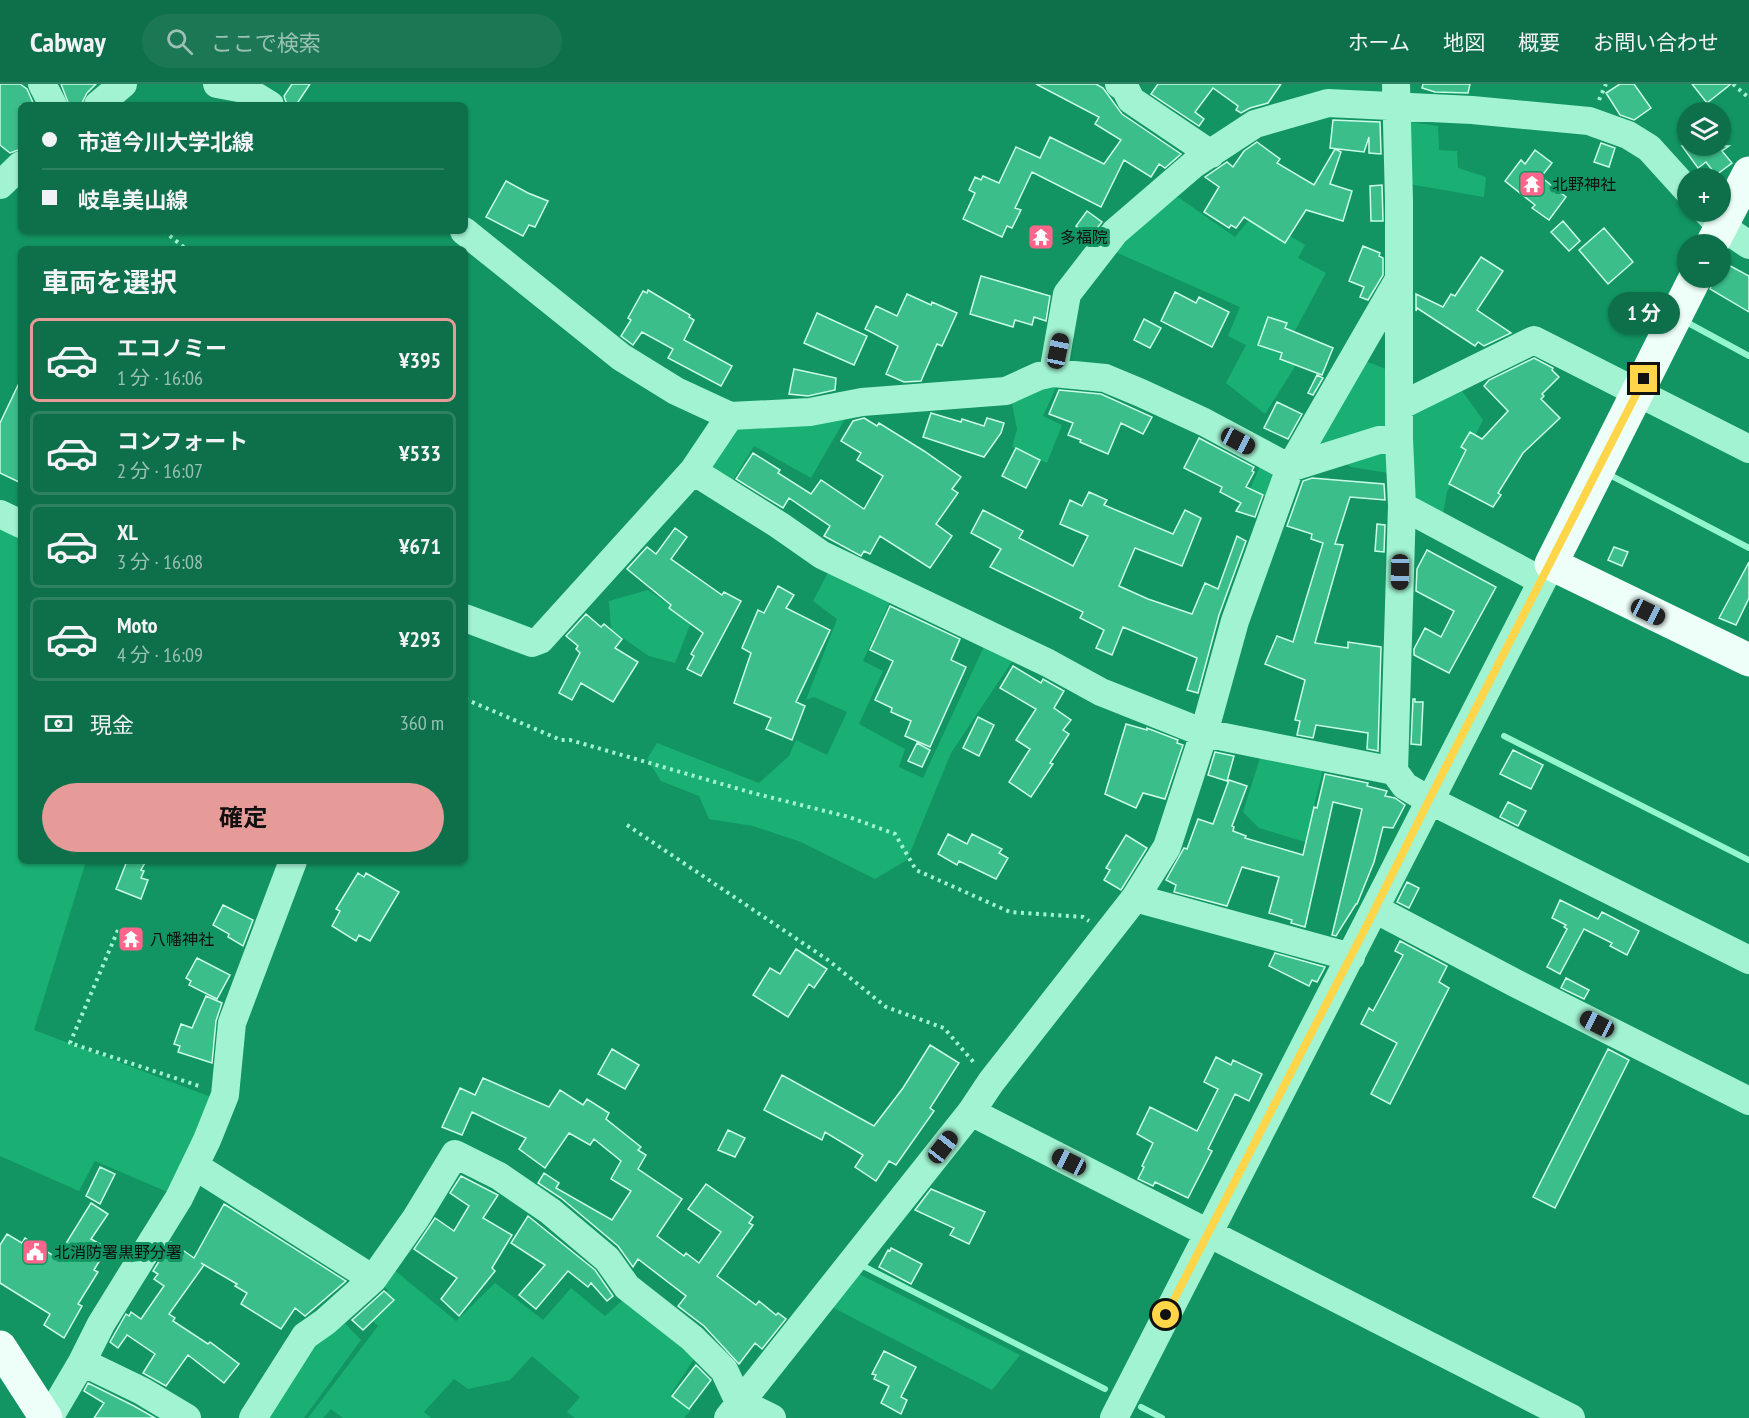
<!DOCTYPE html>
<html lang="ja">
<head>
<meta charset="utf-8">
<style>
  body { margin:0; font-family:"PT Sans Narrow","Noto Sans JP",sans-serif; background:#1c7854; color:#f1f3f6; height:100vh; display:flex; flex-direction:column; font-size:22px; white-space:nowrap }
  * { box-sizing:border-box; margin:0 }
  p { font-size:20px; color:#9bc1b5 }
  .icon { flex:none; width:33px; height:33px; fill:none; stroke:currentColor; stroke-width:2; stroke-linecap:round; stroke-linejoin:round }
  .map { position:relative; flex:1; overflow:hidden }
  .panel { position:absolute; left:18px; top:162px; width:450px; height:618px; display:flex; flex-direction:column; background:#0e704a; border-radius:9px; box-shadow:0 2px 4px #0004 }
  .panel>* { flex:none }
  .banner { position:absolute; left:18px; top:18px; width:450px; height:132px; border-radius:9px; box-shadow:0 2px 4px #0004; display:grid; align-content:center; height:132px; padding:0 24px; background:#0e704a }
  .controls { position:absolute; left:1677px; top:18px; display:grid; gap:12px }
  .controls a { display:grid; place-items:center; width:54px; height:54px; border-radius:50%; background:#0e704a; box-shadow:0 2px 4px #0004; font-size:30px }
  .end { position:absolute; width:27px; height:27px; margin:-14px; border:8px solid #ffd54a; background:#111; box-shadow:0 0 0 3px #111 }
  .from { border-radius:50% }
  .bubble { position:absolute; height:42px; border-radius:21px; background:#0e704a; box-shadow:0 2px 4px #0004; font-size:20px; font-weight:700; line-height:42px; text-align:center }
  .car { position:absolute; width:18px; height:36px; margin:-18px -9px; border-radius:8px; box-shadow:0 0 4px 2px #0007; background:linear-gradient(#222 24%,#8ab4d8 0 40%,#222 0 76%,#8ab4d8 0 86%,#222 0) }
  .banner b { display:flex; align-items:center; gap:21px; height:57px; font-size:22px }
  .banner b+b { border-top:2px solid #2e8262 }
  .banner i { width:15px; height:15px; background:#f1f3f6 }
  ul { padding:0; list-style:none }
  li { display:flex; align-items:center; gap:18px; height:84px; margin:0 12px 9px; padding:0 12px; border:3px solid #2e8262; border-radius:9px }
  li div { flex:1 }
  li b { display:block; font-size:22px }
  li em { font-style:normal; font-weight:700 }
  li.on { border-color:#e69b98 }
  li>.icon { width:54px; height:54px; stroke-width:1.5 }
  h2 { padding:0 24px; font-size:27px; line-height:72px }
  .pay { display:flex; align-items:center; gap:15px; height:66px; padding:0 24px; font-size:22px }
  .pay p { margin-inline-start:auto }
  .primary-button { display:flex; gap:12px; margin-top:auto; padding:12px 24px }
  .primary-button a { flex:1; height:69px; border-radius:36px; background:#e69b98; color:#111; font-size:24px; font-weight:700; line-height:69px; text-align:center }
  header { display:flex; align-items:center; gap:36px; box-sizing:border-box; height:84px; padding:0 30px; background:#0e704a; border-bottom:2px solid #2e8262 }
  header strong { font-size:28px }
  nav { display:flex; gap:33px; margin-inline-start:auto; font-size:21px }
  .search { width:420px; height:54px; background:#1c7854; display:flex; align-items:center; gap:15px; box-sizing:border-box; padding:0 21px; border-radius:33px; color:#9bc1b5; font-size:22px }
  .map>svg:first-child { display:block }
</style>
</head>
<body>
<header>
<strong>Cabway</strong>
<div class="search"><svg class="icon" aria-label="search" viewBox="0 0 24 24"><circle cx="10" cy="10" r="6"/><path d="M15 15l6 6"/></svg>ここで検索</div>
<nav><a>ホーム</a><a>地図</a><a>概要</a><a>お問い合わせ</a></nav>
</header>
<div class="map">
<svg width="1749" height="1334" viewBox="0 0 1749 1334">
  <rect width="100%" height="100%" fill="#129562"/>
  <path fill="#1ab073" d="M1410,38L1438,42L1439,66L1457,67L1458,84L1486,93L1484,113L1409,100Z
    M1178,113L1235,153L1254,130L1305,161L1298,174L1326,189L1284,267L1296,281L1265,330L1226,299L1246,261L1228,252L1240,223L1111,166Z
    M1360,275L1391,287L1387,349L1304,375Z
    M1058,299L1043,332L1062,341L1047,379L1012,363L1017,345L1012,320L1046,301Z
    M1457,300L1483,336L1447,408L1442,435L1406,410L1409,323Z
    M849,328L811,394L754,362L732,398L707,383L739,336Z
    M1384,361L1395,390L1351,383L1339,376Z
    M1261,380L1278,393L1270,415L1250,405Z
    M0,441L21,451V777H86L34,946L211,1013L170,1109L95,1077L79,1107L0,1072Z
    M831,483L893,511L863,577L883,587L859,640L905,665L899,683L923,694L987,556L1017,570L951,669L907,776L875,795L801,758L753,742L709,735L699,712L661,697L647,675L657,659L759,699L789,672L796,656L827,671L847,628L814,613L806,616L837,535L813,517Z
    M648,506L692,536L675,579L649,572L611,546L609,517Z
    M1260,674L1323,686L1305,758L1259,744L1243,728Z
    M392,1184L456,1237L495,1199L543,1236L571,1204L605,1232L625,1214L694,1275L671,1310L691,1326L684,1334H575L567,1328L580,1313L532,1272L510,1296L468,1305L454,1295L424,1328L431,1334H343L331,1325L323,1334H308L378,1242L369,1233L388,1206L377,1196Z
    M855,1188L1020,1271L992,1306L828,1221Z
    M337,1231L361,1256L304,1334H260Z"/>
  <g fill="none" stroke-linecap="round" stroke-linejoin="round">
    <path stroke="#94f6cd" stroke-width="6" d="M1690,240L1749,272
      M1608,390L1749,464
      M1504,652L1749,776
      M861,1181L1105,1305
      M1141,1323L1162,1334"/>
  </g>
  <path fill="#3bbe89" stroke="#cafde8" stroke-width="1.5" d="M0,0H20L27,5L34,21H21V65L10,69L0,61Z
    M61,0H96L87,9L81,21H69Z
    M292,0H310L296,21H290L286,18L284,12Z
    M1036,0H1096L1103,4L1122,30L1181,70L1165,84L1159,80L1151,93L1124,76L1101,123L1032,88L1015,124L1021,126L1012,144L1007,142L1002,153L963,135L975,109L969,106L975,93L981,96L983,92L999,99L1016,63L1040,74L1050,53L1104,80L1121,56L1095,40L1099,33Z
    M1158,0H1281L1268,19L1250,24L1241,29L1236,26L1238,22L1213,4L1195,28L1204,35L1199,42L1151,10Z
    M1423,0H1470L1468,9L1435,8L1422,4Z
    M1620,0H1634L1651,24L1634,36L1620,31L1606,9Z
    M1692,0H1731L1707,19Z
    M1333,36L1380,38L1381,70L1369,69V53L1364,68L1330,64Z
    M1257,58L1280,75L1277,79L1314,101L1335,65L1341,68L1330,100L1352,107L1343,137L1306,126L1285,159L1244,133L1236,144L1231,141L1229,144L1204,128L1219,103L1205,93L1227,78L1233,83L1244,67Z
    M1601,59L1615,64L1609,83L1594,78Z
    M1682,62H1729L1722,67L1732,79L1716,91L1706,78L1698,84Z
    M1535,66L1552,79L1541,93L1566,113L1549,136L1532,124L1535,121L1505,97L1521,76L1525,80Z
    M506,97L528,109L548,117L535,143L529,141L523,152L486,133Z
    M1382,101L1383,137H1371L1370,102Z
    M1087,127L1102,138L1090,153L1076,142Z
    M1563,137L1580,157L1569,167L1551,148Z
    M1604,144L1633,178L1608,200L1579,166Z
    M1363,162L1380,169L1379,172L1383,174V191L1368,216L1360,213L1364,203L1349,197Z
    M1481,173L1503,187L1477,226L1511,249L1484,262L1478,258L1475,262L1417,224L1416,227V210L1443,223L1451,210L1455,212Z
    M1723,178L1749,192V228L1710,205L1715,194H1720V183Z
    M981,192L1050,212L1046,237L1034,233L1032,241L1015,236L1013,243L970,230Z
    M648,206L690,231L689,233L694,236L684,256L732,282L721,302L668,274L673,265L642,248L633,261L621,252L631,236L628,234L643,207L647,209Z
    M1175,208L1196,219L1199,213L1229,228L1212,263L1161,237Z
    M907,210L931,221L932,218L957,229L942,262L937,260L921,297L904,298L886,290L898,262L865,245L876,222L897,232Z
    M817,229L867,252L854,281L804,259Z
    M1268,233L1287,239L1285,244L1333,264L1322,291L1280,275L1282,269L1258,261Z
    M1144,235L1161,244L1150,264L1134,256Z
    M1534,274L1553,284L1552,286L1559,293L1542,310L1544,312L1541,315L1560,334L1523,369L1498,409L1501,411L1493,423L1449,400L1466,366L1461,363L1470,348L1482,355L1508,327L1484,302L1489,296Z
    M794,285L836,294L835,306L808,312L789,310Z
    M1317,291L1323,294L1313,311L1308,309Z
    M21,295V399L0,389V339Z
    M1059,306L1101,310L1152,333L1143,350L1121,339L1108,370L1080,358L1081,356L1068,351L1073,339L1049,330Z
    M1277,318L1302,330L1288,355L1264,344Z
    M931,329L961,338L962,335L984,342L987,334L1004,339L1001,349L984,373L923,353Z
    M864,334L877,342L879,339L924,367L961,393L952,405L958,409L936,440L952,452L930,484L880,452L870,470L864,467L861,472L824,452L830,442L789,414L783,424L736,395L753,369L780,386L778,389L811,410L821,396L864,425L883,392L857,376L861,369L841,357L853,337Z
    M1199,354L1254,383L1252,387L1254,388L1246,403L1263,411L1255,433L1236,427L1241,419L1220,408L1222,403L1184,384Z
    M1016,364L1040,376L1026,404L1002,392Z
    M1312,394L1384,400L1385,416L1350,413L1335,460L1343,461L1315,559L1348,564V558L1381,563L1378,667L1367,665L1368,649L1316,641L1313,654L1297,651L1300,637L1295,636L1305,596L1265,580L1277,552L1293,558L1323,459L1311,455L1312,450L1287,442L1303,397Z
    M1089,408L1107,416L1104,421L1173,450L1185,426L1201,434L1182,482L1135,464L1119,502L1148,515L1192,530L1205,499L1218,505L1237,452L1246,457L1219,531L1198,609L1187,606L1197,574L1123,543L1112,571L1096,564L1104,546L1080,534L1083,528L990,483L1001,465L971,449L983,426L1023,447L1019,454L1073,482L1088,452L1060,440L1070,416L1082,422Z
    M1377,440L1385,441L1384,468L1375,467Z
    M675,444L687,453L671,475L722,511L724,508L741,517L701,592L687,585L694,572L691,570L703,549L669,524L671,521L627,485L647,463L656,470Z
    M1614,463L1628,468L1622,482L1608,476Z
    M1427,466L1496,503L1449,589L1414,571V565L1425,544L1441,553L1454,527L1416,507L1417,485Z
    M1749,478V514L1736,541L1719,534Z
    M778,502L794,511L786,524L830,546L796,618L805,622L792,656L766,645L771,634L734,619L751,569L742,564L758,526L764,529Z
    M890,522L960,555L951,576L966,583L930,663L905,652L911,637L891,628L892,624L875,616L893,577L870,566Z
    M586,530L601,543L604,540L622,555L615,564L638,578L613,618L581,599L572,616L559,609L580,569L576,565L578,562L566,552Z
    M1013,582L1041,599L1043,595L1064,607L1054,624L1071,636L1063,646L1069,650L1050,679L1053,680L1031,713L1009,698L1030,665L1016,656L1036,625L1000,604Z
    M1413,615H1415V618H1423L1421,661L1411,660Z
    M978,633L994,641L979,672L963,664Z
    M1126,640L1147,646V644L1178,656L1177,659L1183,661L1165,715L1143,709L1136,724L1105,710Z
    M917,659L930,666L922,683L908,677Z
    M1513,666L1543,681L1531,705L1500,690Z
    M1215,668L1234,672L1227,697L1208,691Z
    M1325,690L1368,699L1367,702L1387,707L1385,712L1395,714L1405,721L1393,744L1383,743L1374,778L1357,820H1356L1336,852L1332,851L1362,725L1333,718L1305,843L1291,839L1292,836L1269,829L1279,793L1242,783L1227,822L1174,808L1176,801L1166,796L1184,764L1187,765L1198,735L1213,740L1229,696L1247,702L1232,742L1234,743L1233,747L1246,752L1245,754L1303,771L1314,723L1317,724Z
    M1508,718L1526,727L1518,742L1500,733Z
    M948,750L967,760L972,750L1002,765L999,769L1008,774L996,795L959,777L957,781L938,770Z
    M1126,751L1147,764L1121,806L1104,796L1110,786L1106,784Z
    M127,777H146L141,786L144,787L141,794L148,796L141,815L116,805Z
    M358,789L364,793L366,789L399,808L370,857L359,851L356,857L332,842L340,827L336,825Z
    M1407,798L1419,804L1409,824L1397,818Z
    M1560,816L1598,835L1602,828L1639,847L1627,871L1610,862L1612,859L1584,845L1560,890L1547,883L1567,845L1564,843L1566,841L1552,834Z
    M223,821L253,836L243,862L228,853L229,850L213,841Z
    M1400,857L1447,882L1439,898L1449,904L1390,1020L1371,1010L1397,959L1361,940L1369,924L1373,927L1403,871L1395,867Z
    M796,865L827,885L814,904L809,900L788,933L753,911L770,884L780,890Z
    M1275,869L1325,883L1317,898L1312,896L1309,902L1269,882Z
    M197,874L230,891L217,915L189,901L191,897L186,894Z
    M1566,894L1589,906L1584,915L1561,904Z
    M206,912L222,919L216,937L212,979L178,968L180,962L174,960L181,940L192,944Z
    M930,961L959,979L930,1024L934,1027L896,1081L889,1077L876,1097L855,1083L863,1071L825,1048L822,1056L764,1026L782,991L874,1042L903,1004Z
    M612,965L639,981L625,1005L598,990Z
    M1608,965L1629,976L1555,1124L1533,1113Z
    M1216,973L1231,981L1233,976L1262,990L1249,1017L1235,1010L1208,1065L1212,1067L1188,1114L1155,1098L1153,1102L1138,1095L1144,1083L1142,1082L1153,1059L1137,1050L1150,1023L1197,1047L1218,1005L1204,998Z
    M483,994L549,1023L560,1006L583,1021L587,1015L609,1029L606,1035L641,1063L638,1066L646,1071L638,1085L682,1115L657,1152L684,1172L686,1169L699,1179L721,1148L688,1125L706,1100L753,1133L749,1139L753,1141L717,1192L756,1221L759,1217L776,1231L778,1229L786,1235L762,1265L755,1259L739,1280L704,1242L678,1222L686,1212L638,1175L633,1183L618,1162L561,1114L538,1099L544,1089L559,1099L556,1104L612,1136L631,1107L611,1095L621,1077L594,1055L590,1061L569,1049L545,1084L519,1065L526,1054L472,1028L462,1051L442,1043L460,1004L475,1011Z
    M728,1046L745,1054L735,1073L718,1066Z
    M100,1083L115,1090L100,1120L86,1112Z
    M461,1092L498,1111L483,1134L512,1151L492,1184L495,1187L459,1232L441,1215L457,1194L414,1165L435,1134L454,1147L469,1122L450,1109Z
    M931,1105L985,1128L969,1160L950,1151L954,1144L915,1126Z
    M91,1119L108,1130L91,1155L107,1164L94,1186L98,1188L78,1220L82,1222L64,1254L44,1241L50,1230L0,1199V1161L7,1150L22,1159L25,1154L57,1174Z
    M224,1120L346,1197L305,1232L295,1224L281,1245L241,1220L247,1209L235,1202L237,1200L201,1179L204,1181L169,1230L175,1234L173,1237L208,1260L210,1258L239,1280L224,1299L188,1271L166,1302L143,1289L155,1270L127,1251L118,1264L110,1258L126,1230L129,1232L131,1228L141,1235L164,1202L154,1195L158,1190L153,1187L171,1158L194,1174Z
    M528,1132L595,1186L613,1212L607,1217L591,1199L588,1203L568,1187L536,1225L519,1211L545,1181L511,1159Z
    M891,1164L922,1180L911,1200L879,1183L888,1166L890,1167Z
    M384,1207L394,1216L363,1246L352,1236Z
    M884,1267L916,1283L901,1313L907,1316L901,1330L881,1319L889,1302L874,1295L876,1291L872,1290Z
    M696,1281L711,1296L689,1325L672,1312Z
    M88,1299L134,1322L155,1334H94L104,1319L84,1307Z"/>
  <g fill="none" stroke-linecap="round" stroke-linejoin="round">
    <path stroke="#a2f3d2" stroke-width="4" stroke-dasharray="3 4.5" stroke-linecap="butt" d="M1733,0L1749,14
      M1599,16L1606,0
      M164,147L186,165
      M465,615L561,656H570L753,709L849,733L895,750L916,786L1010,828L1083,833L1089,837
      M627,741L828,876L886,923L944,944L976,981
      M118,846L70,959L202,1003"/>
    <path stroke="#a2f3d2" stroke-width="28" d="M42,0L53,21
      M217,0L244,5L270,21
      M1119,0L1125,4L1131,16L1211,70
      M98,21L123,0
      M0,101L21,81
      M1707,128L1721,142L1749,161
      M464,147L621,273L676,307L730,332L810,328L862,318L1006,307L1039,292L1053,289L1105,294L1141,309L1204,338L1290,384L1379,356L1399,355
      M1053,289L1067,210L1115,148L1194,80L1255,40L1328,19L1472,26L1589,37L1628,51L1649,64L1688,107
      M1400,322L1534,256L1749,365
      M693,387L779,441L822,471L1048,579L1101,608L1204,649L1394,687L1405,702L1429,716L1749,876
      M1402,422L1542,497
      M0,430L21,440
      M465,534L532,559L540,556L693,387L730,332
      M1394,687L1402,422L1399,355V117L1396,0
      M1135,814L1351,873
      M1375,825L1517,900L1749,1017
      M971,1028L1571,1334
      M195,1082L373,1195
      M82,1278L142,1307L187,1334
      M49,1334L82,1278L101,1240L179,1114L207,1056L225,1011L232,939L293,777
      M253,1334L305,1252L325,1238L373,1195L416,1134L455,1070L499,1092L550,1127L607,1175L627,1203L692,1254L724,1286L739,1318L772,1334
      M728,1334L971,1028L991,998L1135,814L1167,763L1204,649L1235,537L1290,384L1399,195
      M1114,1334L1551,480"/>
    <path stroke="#eefff9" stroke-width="33" d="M1712,160L1749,89
      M1695,194L1551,480L1749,576
      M0,1263L46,1334"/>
  </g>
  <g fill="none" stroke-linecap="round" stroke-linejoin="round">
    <path stroke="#ffd54a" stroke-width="8" d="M1166,1231L1367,841L1429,716L1644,295"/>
  </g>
  <defs>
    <symbol id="temple-square" viewBox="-11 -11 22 22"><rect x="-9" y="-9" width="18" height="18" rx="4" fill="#ff648a" stroke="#129562"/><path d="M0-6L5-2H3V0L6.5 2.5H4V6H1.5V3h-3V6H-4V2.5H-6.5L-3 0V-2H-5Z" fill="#fff"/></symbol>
    <symbol id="civic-square" viewBox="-11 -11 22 22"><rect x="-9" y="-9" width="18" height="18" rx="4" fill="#ff648a" stroke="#129562"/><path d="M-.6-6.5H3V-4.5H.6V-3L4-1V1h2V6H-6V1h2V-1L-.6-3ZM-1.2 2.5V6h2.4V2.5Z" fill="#fff"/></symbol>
  </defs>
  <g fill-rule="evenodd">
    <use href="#temple-square" x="1517" y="85" width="30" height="30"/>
    <use href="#temple-square" x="1026" y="138" width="30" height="30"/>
    <use href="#temple-square" x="116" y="840" width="30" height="30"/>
    <use href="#civic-square" x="20" y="1153" width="30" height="30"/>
  </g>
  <g text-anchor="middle" stroke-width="6" stroke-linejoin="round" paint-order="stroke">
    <g font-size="16" fill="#111" stroke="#129562" text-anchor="start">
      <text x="1552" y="106">北野神社</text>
      <text x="1060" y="159">多福院</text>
      <text x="150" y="861">八幡神社</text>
      <text x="54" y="1174">北消防署黒野分署</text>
    </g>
  </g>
</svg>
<div class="controls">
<a><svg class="icon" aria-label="layers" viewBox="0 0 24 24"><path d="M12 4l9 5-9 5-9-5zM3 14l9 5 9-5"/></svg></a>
<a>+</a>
<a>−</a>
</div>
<i class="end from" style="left:1166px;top:1231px"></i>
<i class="end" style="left:1644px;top:295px"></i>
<div class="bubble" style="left:1608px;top:208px;width:72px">1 分</div>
<i class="car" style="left:1058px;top:267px;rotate:12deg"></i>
<i class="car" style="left:1238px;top:357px;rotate:118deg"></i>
<i class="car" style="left:1400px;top:488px;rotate:181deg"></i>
<i class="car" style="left:1648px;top:528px;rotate:116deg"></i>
<i class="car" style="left:1597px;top:940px;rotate:297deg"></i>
<i class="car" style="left:943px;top:1063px;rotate:38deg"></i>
<i class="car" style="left:1069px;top:1078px;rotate:297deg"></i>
<div class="banner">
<b><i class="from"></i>市道今川大学北線</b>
<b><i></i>岐阜美山線</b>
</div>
<section class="panel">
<h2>車両を選択</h2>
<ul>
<li class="on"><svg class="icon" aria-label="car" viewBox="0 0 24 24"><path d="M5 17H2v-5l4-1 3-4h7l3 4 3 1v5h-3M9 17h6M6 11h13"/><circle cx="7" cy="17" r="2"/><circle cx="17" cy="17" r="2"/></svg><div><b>エコノミー</b><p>1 分 · 16:06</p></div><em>¥395</em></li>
<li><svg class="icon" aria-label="car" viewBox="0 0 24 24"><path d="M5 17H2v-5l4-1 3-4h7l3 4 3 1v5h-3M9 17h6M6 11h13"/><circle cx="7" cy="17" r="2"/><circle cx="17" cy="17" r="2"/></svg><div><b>コンフォート</b><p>2 分 · 16:07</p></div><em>¥533</em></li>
<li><svg class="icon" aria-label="car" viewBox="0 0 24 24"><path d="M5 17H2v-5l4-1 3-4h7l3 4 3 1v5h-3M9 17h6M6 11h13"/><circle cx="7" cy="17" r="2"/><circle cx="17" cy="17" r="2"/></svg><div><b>XL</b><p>3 分 · 16:08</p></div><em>¥671</em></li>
<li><svg class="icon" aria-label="car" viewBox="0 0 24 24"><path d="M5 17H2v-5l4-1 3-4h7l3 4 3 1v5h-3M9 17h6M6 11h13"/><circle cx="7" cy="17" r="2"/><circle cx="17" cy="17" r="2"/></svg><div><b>Moto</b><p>4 分 · 16:09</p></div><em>¥293</em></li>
</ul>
<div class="pay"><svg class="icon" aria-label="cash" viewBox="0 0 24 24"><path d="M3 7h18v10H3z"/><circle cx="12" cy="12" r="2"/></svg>現金<p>360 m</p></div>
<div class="primary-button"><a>確定</a></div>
</section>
</div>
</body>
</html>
